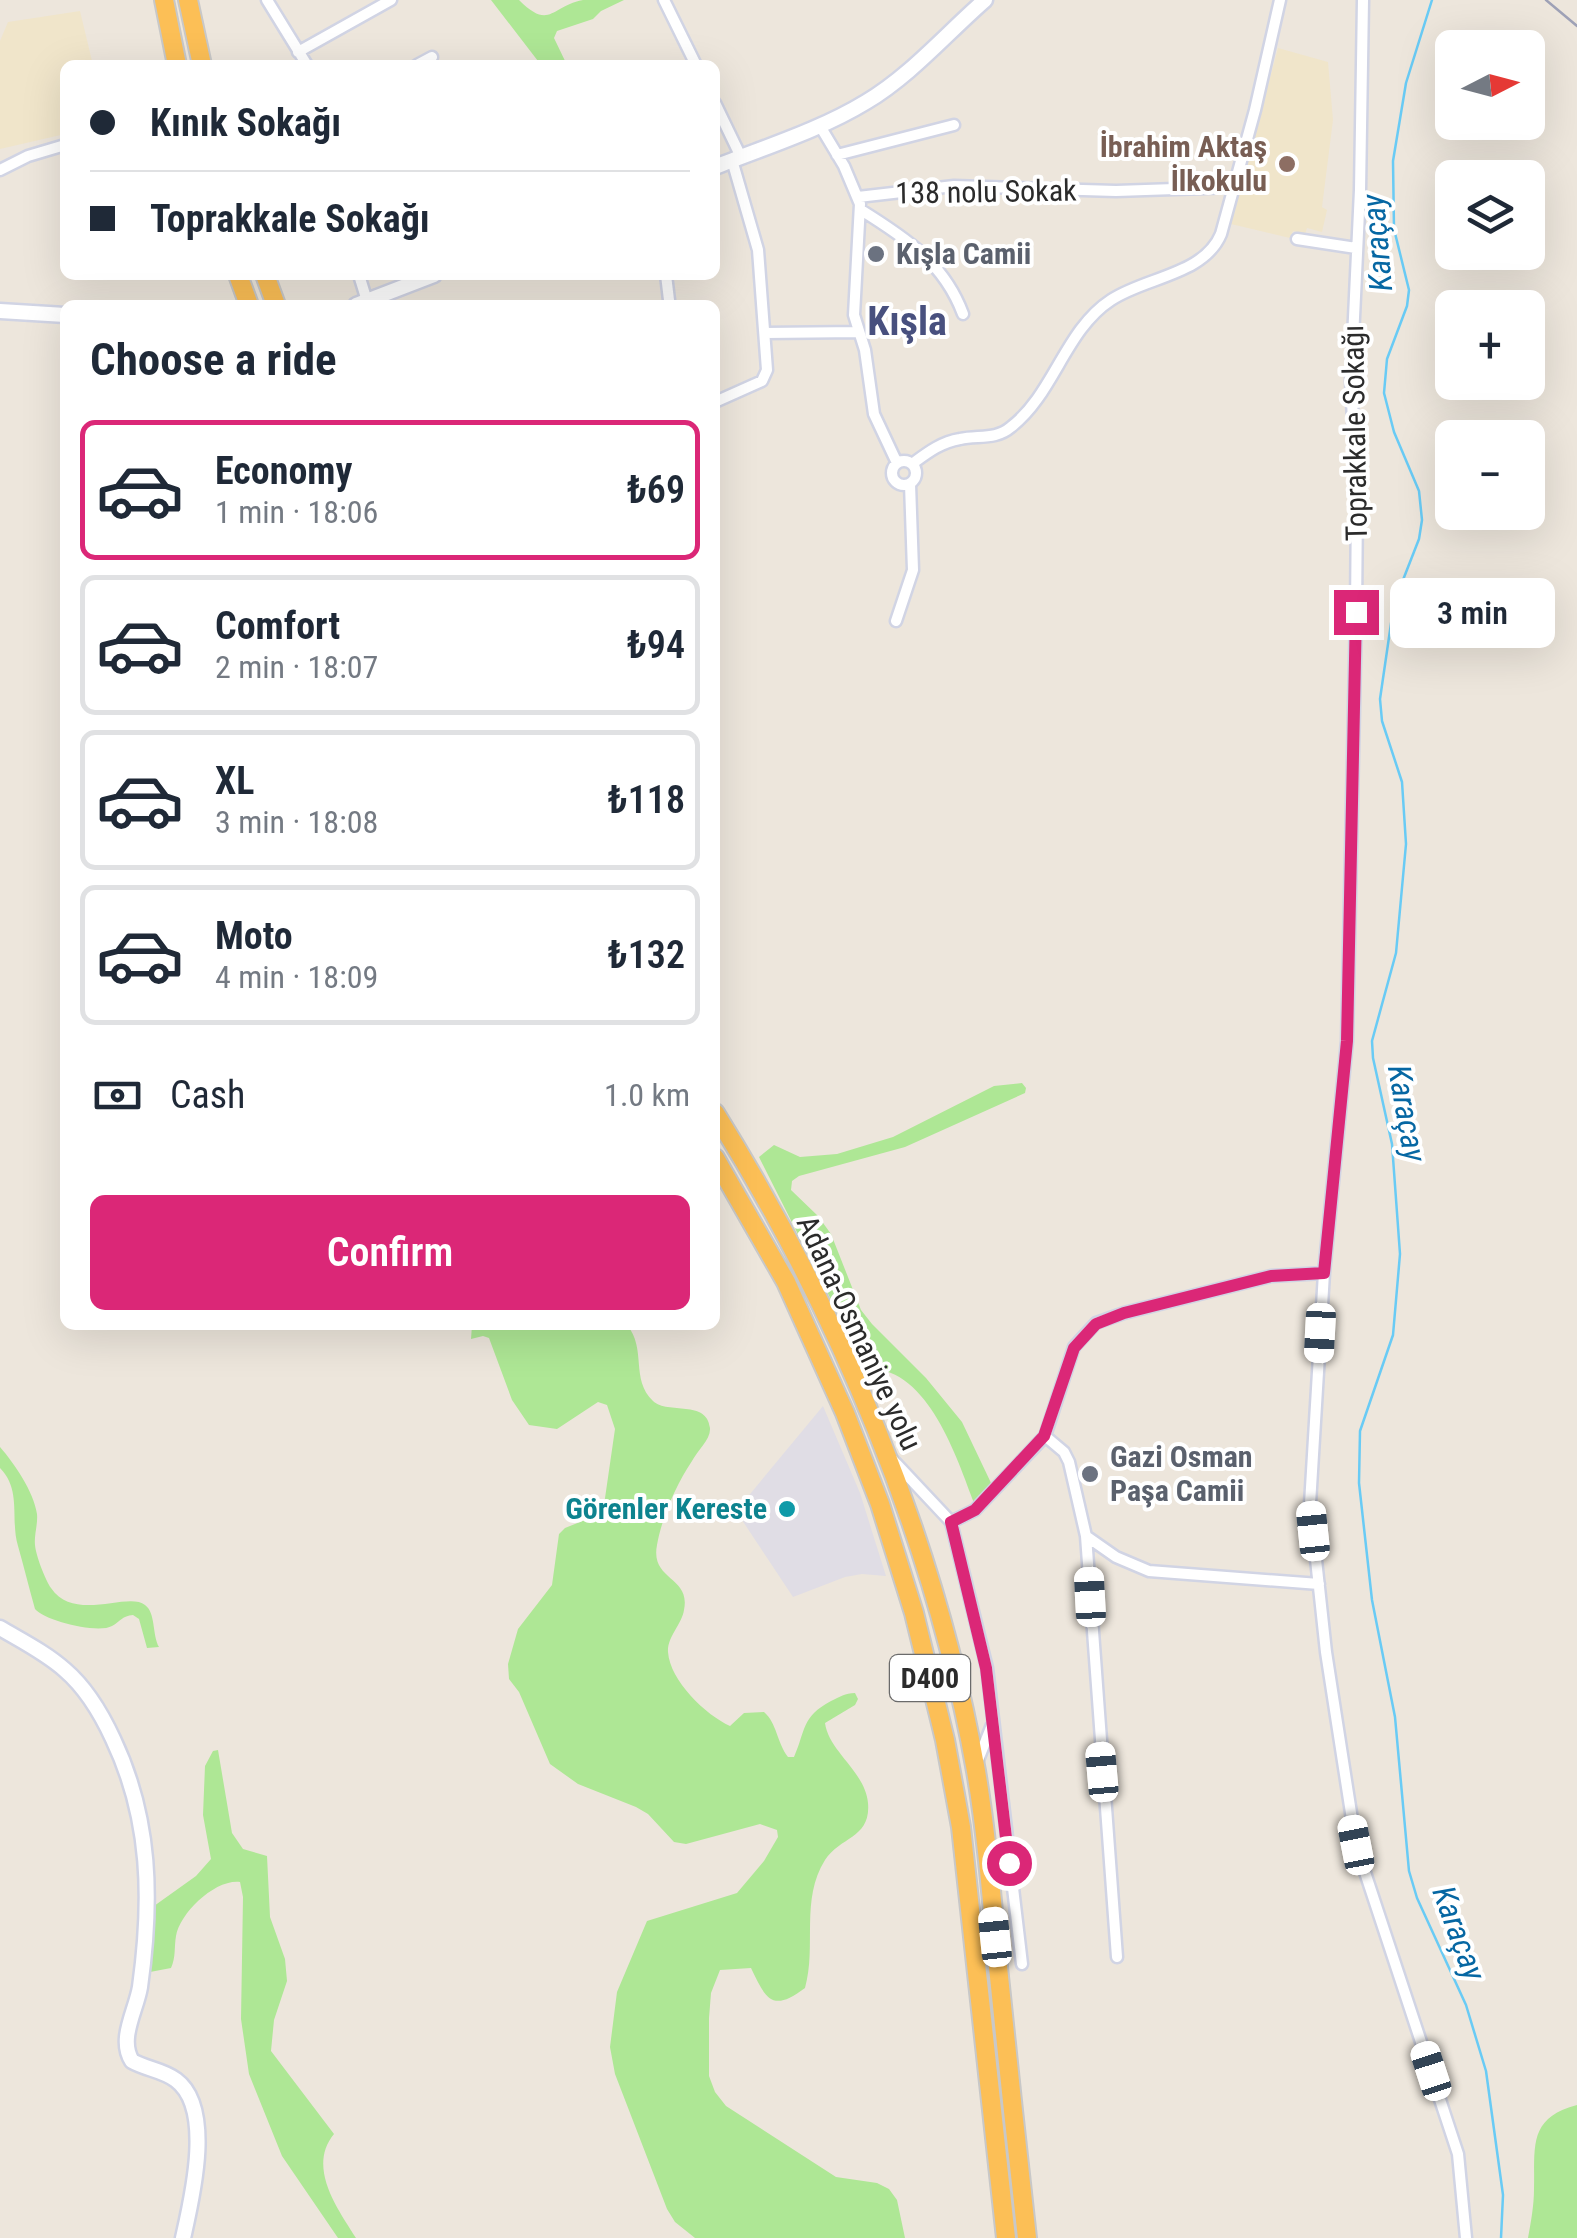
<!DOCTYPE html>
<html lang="en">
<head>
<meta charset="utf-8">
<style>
  body { margin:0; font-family:"Roboto Condensed",sans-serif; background:#f6f6f7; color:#1f2937; height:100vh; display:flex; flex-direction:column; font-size:38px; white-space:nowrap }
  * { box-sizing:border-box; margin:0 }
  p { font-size:32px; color:#747a83 }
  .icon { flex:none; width:55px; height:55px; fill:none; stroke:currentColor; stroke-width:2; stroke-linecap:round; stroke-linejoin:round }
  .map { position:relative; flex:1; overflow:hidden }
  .panel { position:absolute; left:60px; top:300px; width:660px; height:1030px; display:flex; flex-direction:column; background:#fff; border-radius:15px; box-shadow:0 10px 40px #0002 }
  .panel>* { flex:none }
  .top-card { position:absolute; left:60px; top:60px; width:660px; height:220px; border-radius:15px; box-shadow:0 10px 40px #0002; display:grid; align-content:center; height:220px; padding:0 30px; background:#fff }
  .needle { width:65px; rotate:84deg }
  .tools { position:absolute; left:1435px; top:30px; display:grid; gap:20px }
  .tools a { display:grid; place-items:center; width:110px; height:110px; border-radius:15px; background:#fff; box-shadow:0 10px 40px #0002; font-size:50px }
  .end { position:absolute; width:45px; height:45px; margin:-22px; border:12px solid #db2777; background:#fff; box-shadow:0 0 0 5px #fff }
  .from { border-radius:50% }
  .bubble { position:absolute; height:70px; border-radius:15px; background:#fff; box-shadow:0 10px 40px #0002; font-size:32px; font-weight:600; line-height:70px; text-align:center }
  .car { position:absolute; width:30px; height:60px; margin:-30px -15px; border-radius:12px; box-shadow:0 0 8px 2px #0007; background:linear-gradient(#fff 24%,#345 0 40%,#fff 0 76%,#345 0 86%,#fff 0) }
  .top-card b { display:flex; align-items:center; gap:35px; height:95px; font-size:38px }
  .top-card b+b { border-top:2px solid #e0e1e3 }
  .top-card i { width:25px; height:25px; background:#1f2937 }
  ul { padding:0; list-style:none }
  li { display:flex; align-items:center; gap:30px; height:140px; margin:0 20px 15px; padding:0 10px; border:5px solid #e0e1e3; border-radius:15px }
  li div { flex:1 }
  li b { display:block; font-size:38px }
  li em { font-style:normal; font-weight:600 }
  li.selected { border-color:#db2777 }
  li>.icon { width:90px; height:90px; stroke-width:1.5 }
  h2 { padding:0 30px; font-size:45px; line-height:120px }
  .pay { display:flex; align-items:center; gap:25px; height:110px; padding:0 30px; font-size:38px }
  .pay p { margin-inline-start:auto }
  .cta { display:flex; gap:20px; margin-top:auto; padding:20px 30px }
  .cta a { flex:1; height:115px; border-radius:15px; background:#db2777; color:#fff; font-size:40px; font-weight:600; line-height:115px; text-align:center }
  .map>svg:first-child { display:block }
</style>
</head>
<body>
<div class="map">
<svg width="1577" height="2238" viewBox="0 0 1577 2238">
  <rect width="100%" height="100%" fill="#ede6dc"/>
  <path fill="#e0dde5" d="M823,1406L860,1493L886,1576L862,1574L845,1577L793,1597L736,1511Z"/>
  <path fill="#f0e5ca" d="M80,11L93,65H65V134L0,149V41L8,22Z
    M1278,48L1328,62L1333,120L1322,207L1327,210L1322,232L1307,228L1305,234L1293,231L1290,238L1231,224Z"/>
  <path fill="#aee795" d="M491,0H519C550,31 551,6 583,0C596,0 612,0 624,0L601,11L593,19L557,31L554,38L567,65H541Z
    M1022,1083L1026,1088L1025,1093L905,1147L799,1176L792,1181L791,1190L818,1216L831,1234L861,1310L872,1324L926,1378L962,1422L992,1485L974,1503C957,1458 927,1365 866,1369L759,1157L774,1145L800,1157L837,1154L893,1137L994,1086Z
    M472,1325H627C647,1349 630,1379 653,1401C668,1415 707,1399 710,1428C711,1439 697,1451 692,1461C676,1485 662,1517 657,1545C650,1581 691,1576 684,1610C682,1624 667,1637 668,1652C670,1681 706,1715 730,1726L744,1713L764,1712C777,1723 777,1743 788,1757H794C806,1730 801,1717 831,1701C840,1697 845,1693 855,1693L858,1699L855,1705L825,1723C829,1752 865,1771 868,1803C871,1838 841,1836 825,1860C800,1900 817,1946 805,1988C772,2013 766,1999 751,1968L720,1970L711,1993L709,2018V2076L715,2092L726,2106L836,2177L877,2183L889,2189L897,2200L905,2238H695L675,2222L667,2209L615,2074L610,2047L617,1992L647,1921L737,1893L764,1861L778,1837L777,1830L760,1824L686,1844L674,1842L648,1814L636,1807L578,1784L550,1764L519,1692L509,1679L508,1664L518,1629L552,1585L559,1534L565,1528L595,1516L604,1505L615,1429L607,1405L598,1402L557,1429L529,1425L512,1400L489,1338L483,1336L471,1339Z
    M0,1447C14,1463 34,1492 37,1514C38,1524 34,1535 35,1545C36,1556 45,1579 51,1588C75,1623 128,1591 145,1605C156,1613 152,1635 159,1647L147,1648L139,1619L133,1615C122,1616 121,1621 112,1626C98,1634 45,1621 35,1609C29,1588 24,1567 18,1546C10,1520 22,1490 0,1468Z
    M218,1750L232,1833L243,1849L267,1856L270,1917L285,1959L287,1981L274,2020L271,2051L334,2134C307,2167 337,2208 356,2238H338L282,2156L249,2074L241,2019L243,1897L240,1882C215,1879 180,1913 176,1936C174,1948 176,1957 171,1968L150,1972L154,1906L196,1876L211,1859L203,1815L205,1766L213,1751Z
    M1577,2105V2238H1528C1531,2222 1534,2205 1534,2189C1535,2146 1528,2118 1577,2105Z"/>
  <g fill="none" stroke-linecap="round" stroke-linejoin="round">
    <path stroke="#69cbf5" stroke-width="2.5" d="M1432,0L1406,83L1393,161L1394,229L1409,290L1407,306L1387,359L1384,393L1394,432L1419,491L1422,520L1419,539L1394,603L1380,699L1382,721L1402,782L1406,844L1396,953L1372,1041L1373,1058L1392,1144L1400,1254L1393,1335L1360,1431L1359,1483L1372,1600L1395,1717L1409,1871L1417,1898L1466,2005L1486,2071L1503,2195L1501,2238"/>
    <defs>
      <path id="minor" d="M267,0L307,65
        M664,0L696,65
        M1363,0L1360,190L1351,381L1357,501L1356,612L1347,1041L1324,1273L1310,1504L1326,1652L1356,1845L1458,2154L1466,2238
        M298,52L391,0
        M417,65L432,57
        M715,103L741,157
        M820,126L844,166L860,204L854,315L865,350L874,414L897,463
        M837,155L954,125
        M0,170L28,156L65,145
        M858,197L954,186L1116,191L1234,187
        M861,210C906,238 944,263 963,314
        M1297,239L1356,248
        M359,275L367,301
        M666,275L669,300
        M765,333L859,332
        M715,402L762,381L767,370L758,250L732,160
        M892 473a12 12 0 1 1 24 0a12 12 0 1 1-24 0Z
        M912,464C927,453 941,442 960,439C978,435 996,440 1011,427C1054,394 1065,330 1111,300C1145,277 1204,275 1221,234L1255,110L1280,0
        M896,621L913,570L910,484
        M1045,1436L1064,1452L1069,1462L1086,1536L1117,1957
        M890,1457L951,1522L975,1510L1045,1436L1074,1347L1096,1323L1124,1313L1271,1276L1324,1273
        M951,1522L987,1668L1022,1964
        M1086,1536L1116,1557L1149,1571L1319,1584
        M976,1765L992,1725"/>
      <path id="tertiary" d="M715,167C765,147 820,130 866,102C910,76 946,34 985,0
        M356,305L434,275
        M0,311L65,315
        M0,1628C22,1641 46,1653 65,1670C86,1688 101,1713 113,1739C151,1819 152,1900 140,1987C136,2011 118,2039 132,2061C146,2069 163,2070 176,2080C214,2108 192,2198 183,2238"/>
      <path id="trunk" d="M164,0L177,65
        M188,0L202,65
        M238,275L249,305
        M265,275L276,305
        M715,1113C839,1312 935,1540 976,1771C987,1836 992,1902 998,1967C1007,2057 1017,2148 1027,2238
        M715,1158L786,1282L845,1413L880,1504L914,1613L945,1740L961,1827L1006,2238"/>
    </defs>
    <use href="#minor" stroke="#d1d4e4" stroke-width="15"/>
    <use href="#tertiary" stroke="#d1d4e4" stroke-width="19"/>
    <use href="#trunk" stroke="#c8c8c8" stroke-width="22"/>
    <use href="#minor" stroke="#fff" stroke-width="10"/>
    <use href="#tertiary" stroke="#fff" stroke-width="14"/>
    <use href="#trunk" stroke="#fcbf56" stroke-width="18"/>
    <path stroke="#9ea1b6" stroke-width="2.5" d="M1546,0L1577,26"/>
  </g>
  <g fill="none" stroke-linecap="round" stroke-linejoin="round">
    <path stroke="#db2777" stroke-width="12" d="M1009,1863L986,1668L951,1522L975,1510L1044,1436L1074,1348L1096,1324L1124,1313L1271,1276L1324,1273L1347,1041L1356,612"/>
  </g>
  <circle fill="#8d6e63" stroke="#fff" stroke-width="4" cx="1287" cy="164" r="10"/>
  <g fill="#6b7280" stroke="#fff" stroke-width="4">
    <circle cx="876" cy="254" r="10"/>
    <circle cx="1090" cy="1474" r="10"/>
  </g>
  <circle fill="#0f9aa8" stroke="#fff" stroke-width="4" cx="787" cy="1509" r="10"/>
  <g text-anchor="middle" stroke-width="8" stroke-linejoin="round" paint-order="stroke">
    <rect fill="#fff" stroke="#6b6b6b" stroke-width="2.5" x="890" y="1655" width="80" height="46" rx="8"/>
    <g font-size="28" font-weight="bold" fill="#2b2b2b">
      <text x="930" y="1688">D400</text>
    </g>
    <g font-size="30" font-weight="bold" fill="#785e54" stroke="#fff" text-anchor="end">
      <text x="1267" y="157">İbrahim Aktaş<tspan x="1267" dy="34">İlkokulu</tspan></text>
    </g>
    <g font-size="30" fill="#2b2b2b" stroke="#fff">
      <text transform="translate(986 192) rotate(-1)" y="10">138 nolu Sokak</text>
      <text transform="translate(1355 433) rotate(-91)" y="10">Toprakkale Sokağı</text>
      <text transform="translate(859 1333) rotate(65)" y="10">Adana-Osmaniye yolu</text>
    </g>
    <g font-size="30" font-weight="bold" fill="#5b616d" stroke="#fff" text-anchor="start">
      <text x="896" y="264">Kışla Camii</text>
      <text x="1110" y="1467">Gazi Osman<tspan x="1110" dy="34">Paşa Camii</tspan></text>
    </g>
    <g font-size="30" font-weight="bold" fill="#0d838f" stroke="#fff" text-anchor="end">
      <text x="767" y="1519">Görenler Kereste</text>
    </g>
    <g font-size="32" font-style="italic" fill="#0667a3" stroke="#fff">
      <text transform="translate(1377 243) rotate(-95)" y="11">Karaçay</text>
      <text transform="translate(1407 1113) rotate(80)" y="11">Karaçay</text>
      <text transform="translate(1459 1933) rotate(70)" y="11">Karaçay</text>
    </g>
    <g font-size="40" font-weight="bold" fill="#48507e" stroke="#fff">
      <text x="907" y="335">Kışla</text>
    </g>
  </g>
</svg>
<div class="tools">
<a><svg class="needle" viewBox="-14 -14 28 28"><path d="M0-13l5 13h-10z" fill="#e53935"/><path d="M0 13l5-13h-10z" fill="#747a83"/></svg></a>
<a><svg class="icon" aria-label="layers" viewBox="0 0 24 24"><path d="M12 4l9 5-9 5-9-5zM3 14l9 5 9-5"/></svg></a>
<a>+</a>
<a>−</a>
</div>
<i class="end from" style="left:1009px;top:1863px"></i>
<i class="end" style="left:1356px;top:612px"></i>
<div class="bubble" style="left:1390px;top:578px;width:165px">3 min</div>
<i class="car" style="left:1320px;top:1333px;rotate:183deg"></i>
<i class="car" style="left:1313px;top:1531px;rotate:354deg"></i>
<i class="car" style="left:1090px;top:1597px;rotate:357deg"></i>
<i class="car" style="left:1102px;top:1772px;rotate:355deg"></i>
<i class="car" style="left:1356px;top:1845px;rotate:349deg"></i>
<i class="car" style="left:995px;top:1937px;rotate:354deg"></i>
<i class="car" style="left:1431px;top:2071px;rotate:342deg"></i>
<div class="top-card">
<b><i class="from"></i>Kınık Sokağı</b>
<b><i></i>Toprakkale Sokağı</b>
</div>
<section class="panel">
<h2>Choose a ride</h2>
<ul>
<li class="selected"><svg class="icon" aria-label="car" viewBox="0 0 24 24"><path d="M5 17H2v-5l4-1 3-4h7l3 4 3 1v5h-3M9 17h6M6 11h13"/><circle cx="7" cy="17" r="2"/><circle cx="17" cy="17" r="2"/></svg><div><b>Economy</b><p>1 min · 18:06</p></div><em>₺69</em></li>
<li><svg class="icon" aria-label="car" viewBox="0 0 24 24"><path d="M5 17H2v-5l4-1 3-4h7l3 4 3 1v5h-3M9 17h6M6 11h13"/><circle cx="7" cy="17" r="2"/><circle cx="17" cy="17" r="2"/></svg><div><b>Comfort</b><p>2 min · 18:07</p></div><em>₺94</em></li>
<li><svg class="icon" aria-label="car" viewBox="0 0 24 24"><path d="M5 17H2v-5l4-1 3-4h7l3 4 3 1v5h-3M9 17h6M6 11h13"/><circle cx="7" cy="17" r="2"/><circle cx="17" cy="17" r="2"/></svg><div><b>XL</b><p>3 min · 18:08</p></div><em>₺118</em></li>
<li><svg class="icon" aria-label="car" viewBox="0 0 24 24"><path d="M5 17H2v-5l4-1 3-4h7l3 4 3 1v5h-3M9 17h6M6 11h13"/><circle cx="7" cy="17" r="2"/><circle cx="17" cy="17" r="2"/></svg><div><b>Moto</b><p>4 min · 18:09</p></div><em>₺132</em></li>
</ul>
<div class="pay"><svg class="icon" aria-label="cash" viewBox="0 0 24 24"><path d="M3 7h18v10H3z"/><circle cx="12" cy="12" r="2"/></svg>Cash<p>1.0 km</p></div>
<div class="cta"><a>Confirm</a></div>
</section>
</div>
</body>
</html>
